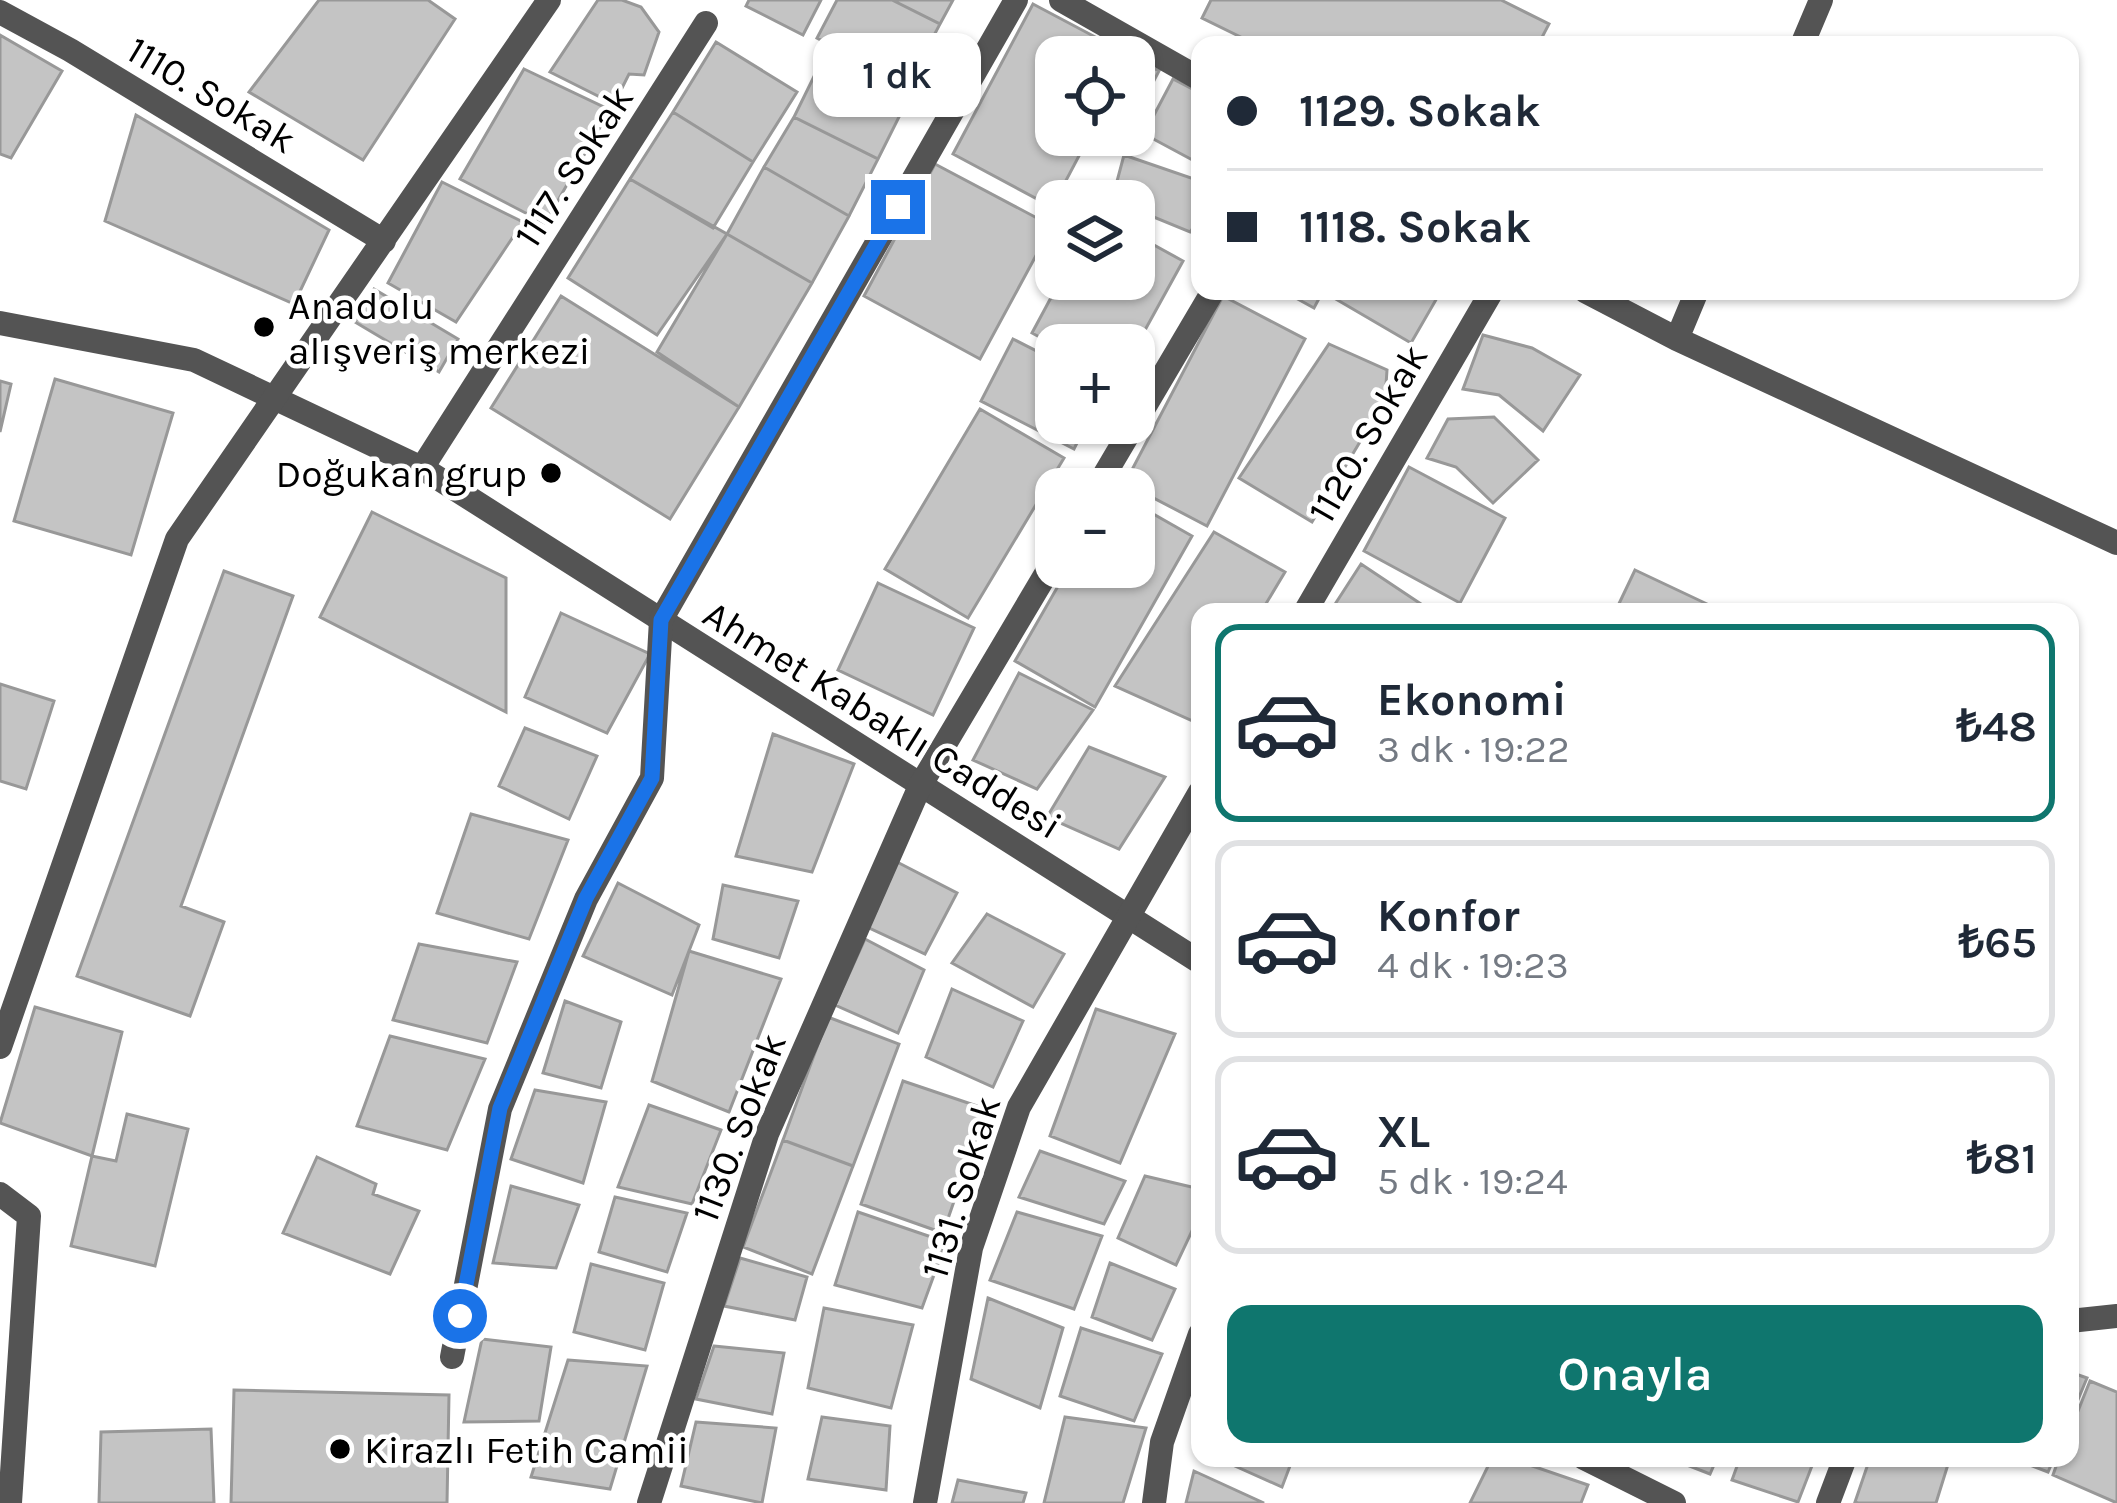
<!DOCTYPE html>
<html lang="tr">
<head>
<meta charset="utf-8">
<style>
  body { margin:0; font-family:Karla,sans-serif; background:#f2f2f3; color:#1f2937; height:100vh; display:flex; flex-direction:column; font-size:45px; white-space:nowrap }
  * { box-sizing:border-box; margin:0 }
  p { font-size:39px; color:#747a83 }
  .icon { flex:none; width:66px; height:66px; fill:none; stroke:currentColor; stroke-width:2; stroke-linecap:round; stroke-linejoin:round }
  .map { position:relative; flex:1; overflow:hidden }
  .details { position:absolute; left:1191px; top:603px; width:888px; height:864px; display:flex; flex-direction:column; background:#fff; border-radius:24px; box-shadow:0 3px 9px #0004 }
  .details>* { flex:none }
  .top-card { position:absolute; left:1191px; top:36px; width:888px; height:264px; border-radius:24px; box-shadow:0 3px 9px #0004; display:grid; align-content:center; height:264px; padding:0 36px; background:#fff }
  .buttons { position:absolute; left:1035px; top:36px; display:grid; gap:24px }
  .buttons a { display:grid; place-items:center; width:120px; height:120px; border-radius:24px; background:#fff; box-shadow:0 3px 9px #0004; font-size:60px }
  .end { position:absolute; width:54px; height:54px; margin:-27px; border:15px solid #1a73e8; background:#fff; box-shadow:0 0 0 6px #fff }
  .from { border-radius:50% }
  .bubble { position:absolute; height:84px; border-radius:24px; background:#fff; box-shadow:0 3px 9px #0004; font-size:39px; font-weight:600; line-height:84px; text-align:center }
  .top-card b { display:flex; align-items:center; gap:42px; height:114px; font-size:45px }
  .top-card b+b { border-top:3px solid #e0e1e3 }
  .top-card i { width:30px; height:30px; background:#1f2937 }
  ul { padding:21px 0 0; list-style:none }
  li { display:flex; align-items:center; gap:36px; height:198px; margin:0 24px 18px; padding:0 12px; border:6px solid #e0e1e3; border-radius:24px }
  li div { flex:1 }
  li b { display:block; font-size:45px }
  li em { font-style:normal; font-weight:600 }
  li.current { border-color:#0f766e }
  li>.icon { width:108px; height:108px; stroke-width:1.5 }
  .button { display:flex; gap:24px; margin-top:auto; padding:24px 36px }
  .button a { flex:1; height:138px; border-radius:24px; background:#0f766e; color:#fff; font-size:48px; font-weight:600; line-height:138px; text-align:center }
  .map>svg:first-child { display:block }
</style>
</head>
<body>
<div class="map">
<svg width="2117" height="1503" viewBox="0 0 2117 1503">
  <rect width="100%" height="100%" fill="#fff"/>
  <path fill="#c4c4c4" stroke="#989898" stroke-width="3" d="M319,0H428L455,19L363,160L249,92Z
    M598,0H622L641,7L659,32L644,75L629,74L614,104L550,72Z
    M749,0H821L803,35L746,6Z
    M837,0H892L940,24L908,85L817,38Z
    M892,0H953L940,24Z
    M1211,0H1501L1549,24L1538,45H1257L1202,18Z
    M1033,4L1133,57H1056V135H1090L1052,207L953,154Z
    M0,35L62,71L11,158L0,154Z
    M716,42L797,92L753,162L673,112Z
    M825,54L910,95L878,159L794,117Z
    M1134,58L1159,71L1134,119Z
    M524,69L610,110L545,223L460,179Z
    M1173,79L1200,93V164L1144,134Z
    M673,112L753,162L713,228L630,179Z
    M136,115L329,230L294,304L105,221Z
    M794,117L878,159L849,216L764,167Z
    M1124,155L1200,181V219L1190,232L1134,209V201L1112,200Z
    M935,164L1052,226L980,359L864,296Z
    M764,167L849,216L812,283L727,234Z
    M630,179L727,234L657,335L568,278Z
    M442,182L523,222L456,322L388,283Z
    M727,234L812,283L739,407L657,352Z
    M1134,234L1183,261L1134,350V345L1056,346L1032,333L1061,279H1134Z
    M374,289L458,339L439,372L355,322Z
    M1283,291H1323L1314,308Z
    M1338,291H1441L1411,343L1334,298Z
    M561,296L739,407L670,519L491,408Z
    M1223,296L1305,339L1207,526L1125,483Z
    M1483,335L1532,348L1580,375L1543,431L1499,395L1463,389Z
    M1013,339L1056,361V423H1087L1074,449L981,401Z
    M1329,344L1387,370L1385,400L1312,522L1239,478Z
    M55,379L173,413L131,555L14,521Z
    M0,381L11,384L0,432Z
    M980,409L1064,458L968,618L885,569Z
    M1494,417L1538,460L1493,503L1456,467L1427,458L1448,419Z
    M1409,467L1505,518L1460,603L1364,551Z
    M1134,503L1192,536L1095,707L1015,661L1069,567H1134Z
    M372,512L506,578V712L320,617Z
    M1214,532L1285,572L1261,612H1200V713L1195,722L1115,686Z
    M1361,564L1433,612H1330Z
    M1635,570L1724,612H1615Z
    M224,571L293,596L181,906L224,922L190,1016L77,976Z
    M878,583L974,628L933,715L838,670Z
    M561,613L650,654L607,733L525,697Z
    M1019,673L1093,710L1037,789L973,760Z
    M0,684L54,701L26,789L0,781Z
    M525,728L597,756L569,819L499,786Z
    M773,734L854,764L812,872L736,856Z
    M1089,747L1165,777L1119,849L1047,817Z
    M471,814L568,840L529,939L437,913Z
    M897,862L957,893L925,954L865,926Z
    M618,883L699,925L672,995L583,956Z
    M723,885L798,901L779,958L713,939Z
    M987,914L1064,954L1033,1007L952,963Z
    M865,939L924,970L898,1033L835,1005Z
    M419,944L517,962L487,1043L393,1020Z
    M689,951L781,979L729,1112L652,1081Z
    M952,989L1023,1021L993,1087L926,1057Z
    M565,1001L621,1022L601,1088L543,1073Z
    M35,1007L122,1032L92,1156L0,1123Z
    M1096,1009L1175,1034L1120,1163L1050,1136Z
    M828,1017L899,1044L853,1166L783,1140Z
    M390,1036L485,1059L447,1150L357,1126Z
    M903,1081L986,1109L943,1233L861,1204Z
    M535,1090L606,1102L583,1183L511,1159Z
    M649,1105L721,1130L692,1204L618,1187Z
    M127,1114L188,1129L155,1266L71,1246L92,1156L116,1161Z
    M783,1140L853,1166L812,1274L743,1247Z
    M1040,1151L1125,1181L1104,1224L1019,1197Z
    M317,1157L376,1184L373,1194L419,1211L390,1274L283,1233Z
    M1145,1176L1200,1189V1214L1176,1265L1118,1238Z
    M511,1186L579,1205L556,1268L493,1263Z
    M615,1197L687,1213L667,1272L599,1252Z
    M858,1212L946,1242L922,1308L835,1285Z
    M1017,1212L1102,1236L1074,1309L990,1280Z
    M740,1258L807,1277L795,1320L724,1306Z
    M1110,1263L1175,1289L1152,1340L1092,1317Z
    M591,1264L664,1283L645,1350L574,1332Z
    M988,1298L1063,1328L1040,1408L971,1379Z
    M824,1308L913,1325L891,1408L808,1388Z
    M1081,1328L1162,1354L1134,1421L1060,1396Z
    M482,1339L551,1347L539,1421L464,1422Z
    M714,1346L784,1353L772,1414L696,1399Z
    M568,1360L647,1366L610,1489L531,1477Z
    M2070,1372L2087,1378L2070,1419Z
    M2090,1381L2117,1392V1503L2053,1475L2059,1458H2070V1431Z
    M234,1390L449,1395L447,1503H231Z
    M822,1417L890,1426L886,1490L808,1479Z
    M1065,1417L1146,1428L1123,1503H1044Z
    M696,1422L776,1428L762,1503L681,1486Z
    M211,1429L214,1503H99L101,1432Z
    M1217,1458H1293L1282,1487Z
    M1492,1458H1509L1588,1485L1581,1503H1470Z
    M1669,1458H1717L1710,1474Z
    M1740,1458H1815L1798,1502L1732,1480Z
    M1870,1458H1950L1936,1503H1858L1855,1502Z
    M2012,1458H2054L2048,1472Z
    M1194,1471L1264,1503H1186Z
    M958,1480L1026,1493L1023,1503H952Z"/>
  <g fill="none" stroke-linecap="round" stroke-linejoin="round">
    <path stroke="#545454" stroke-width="24" d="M0,323L194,360L422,468L1200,962
      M2070,1321L2117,1316"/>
    <path stroke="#545454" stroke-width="24" d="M1061,0L1200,79
      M0,12L70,50L384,241
      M1802,45L1821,0
      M1585,291L1677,339L2117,543
      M1677,339L1697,291
      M422,468L706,23
      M1096,489L1213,291
      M1305,612L1492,291
      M0,1047L177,539L549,0
      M0,1194L29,1216L10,1503
      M452,1357L500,1109L586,899L652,778L661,620L1016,0
      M1584,1458L1674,1503
      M649,1503L767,1134L920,786L1056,557
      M925,1503L971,1248L1019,1107L1200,792
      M1154,1503L1162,1442L1200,1334
      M1828,1503L1845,1458"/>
  </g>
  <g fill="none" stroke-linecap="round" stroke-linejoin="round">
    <path stroke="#1a73e8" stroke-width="15" d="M460,1316L500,1108L586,898L652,778L661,620L898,207"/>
  </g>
  <g fill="#000" stroke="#fff" stroke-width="4.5">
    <circle cx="264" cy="327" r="12"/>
    <circle cx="551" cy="473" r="12"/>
    <circle cx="340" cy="1449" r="12"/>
  </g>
  <g text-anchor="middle" stroke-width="9" stroke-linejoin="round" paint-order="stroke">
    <g font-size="39" fill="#000" stroke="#fff">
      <text transform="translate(212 94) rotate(31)" y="14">1110. Sokak</text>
      <text transform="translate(573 166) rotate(-57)" y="14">1117. Sokak</text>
      <text transform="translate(1367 433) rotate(-60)" y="14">1120. Sokak</text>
      <text transform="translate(883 719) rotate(32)" y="14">Ahmet Kabaklı Caddesi</text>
      <text transform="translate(738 1127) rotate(-69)" y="14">1130. Sokak</text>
      <text transform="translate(960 1187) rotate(-73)" y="14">1131. Sokak</text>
    </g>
    <g font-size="39" fill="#000" stroke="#fff" text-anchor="start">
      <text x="288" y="319">Anadolu<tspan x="288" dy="45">alışveriş merkezi</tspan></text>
      <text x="527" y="487" text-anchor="end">Doğukan grup</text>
      <text x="364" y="1463">Kirazlı Fetih Camii</text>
    </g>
  </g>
</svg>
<div class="buttons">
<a><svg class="icon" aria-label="locate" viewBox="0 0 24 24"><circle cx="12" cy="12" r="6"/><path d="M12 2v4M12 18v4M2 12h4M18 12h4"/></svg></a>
<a><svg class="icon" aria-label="layers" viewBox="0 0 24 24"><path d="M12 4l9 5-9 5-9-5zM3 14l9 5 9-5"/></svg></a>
<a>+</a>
<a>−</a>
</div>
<i class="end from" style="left:460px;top:1316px"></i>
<i class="end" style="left:898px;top:207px"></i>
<div class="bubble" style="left:813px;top:33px;width:168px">1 dk</div>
<div class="top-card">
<b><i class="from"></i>1129. Sokak</b>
<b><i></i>1118. Sokak</b>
</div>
<section class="details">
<ul>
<li class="current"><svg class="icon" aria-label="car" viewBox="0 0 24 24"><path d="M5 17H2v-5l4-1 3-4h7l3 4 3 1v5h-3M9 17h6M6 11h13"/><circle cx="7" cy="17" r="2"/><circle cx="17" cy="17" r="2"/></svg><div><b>Ekonomi</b><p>3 dk · 19:22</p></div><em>₺48</em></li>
<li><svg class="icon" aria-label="car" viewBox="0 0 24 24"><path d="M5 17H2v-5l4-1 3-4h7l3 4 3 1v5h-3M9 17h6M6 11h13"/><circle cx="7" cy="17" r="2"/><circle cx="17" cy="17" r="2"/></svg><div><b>Konfor</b><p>4 dk · 19:23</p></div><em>₺65</em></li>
<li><svg class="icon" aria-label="car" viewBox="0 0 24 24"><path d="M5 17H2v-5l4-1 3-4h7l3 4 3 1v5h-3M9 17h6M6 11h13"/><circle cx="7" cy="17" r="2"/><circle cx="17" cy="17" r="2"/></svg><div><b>XL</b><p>5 dk · 19:24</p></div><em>₺81</em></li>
</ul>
<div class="button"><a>Onayla</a></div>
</section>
</div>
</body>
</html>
